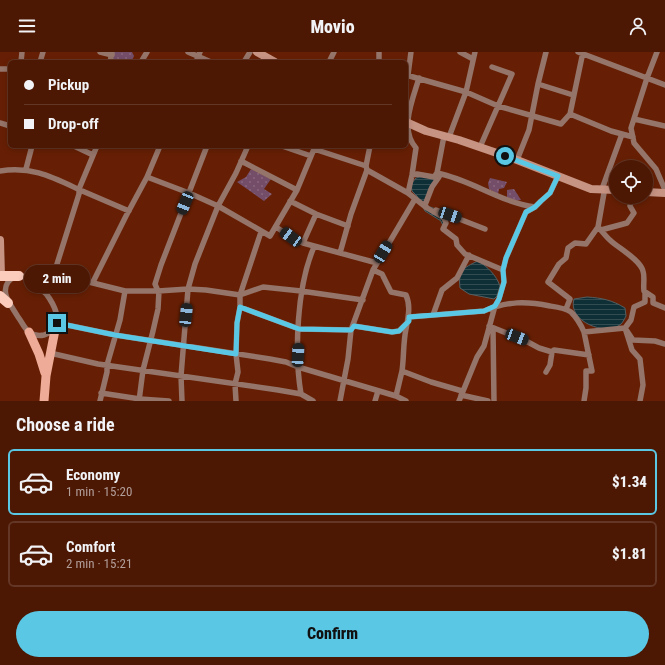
<!DOCTYPE html>
<html lang="en">
<head>
<meta charset="utf-8">
<style>
  body { margin:0; font-family:"Roboto Condensed",sans-serif; background:#53200d; color:#f1f3f6; height:100vh; display:flex; flex-direction:column; font-size:15px; white-space:nowrap }
  * { box-sizing:border-box; margin:0 }
  p { font-size:13px; color:#b29f9a }
  .icon { flex:none; width:22px; height:22px; fill:none; stroke:currentColor; stroke-width:2; stroke-linecap:round; stroke-linejoin:round }
  .map { position:relative; height:349px; overflow:hidden }
  .drawer { display:flex; flex-direction:column; background:#4c1703; flex:1 }
  .drawer>* { flex:none }
  .guide { position:absolute; left:8px; top:8px; width:400px; height:88px; border-radius:6px; box-shadow:0 2px 6px #0003,0 0 0 1px #633625; display:grid; align-content:center; height:88px; padding:0 16px; background:#4c1703 }
  .controls { position:absolute; left:609px; top:108px; display:grid; gap:8px }
  .controls a { display:grid; place-items:center; width:44px; height:44px; border-radius:50%; background:#4c1703; box-shadow:0 2px 6px #0003,0 0 0 1px #633625; font-size:20px }
  .end { position:absolute; width:18px; height:18px; margin:-9px; border:5px solid #5ac8e5; background:#111; box-shadow:0 0 0 2px #111 }
  .from { border-radius:50% }
  .bubble { position:absolute; height:28px; border-radius:14px; background:#4c1703; box-shadow:0 2px 6px #0003,0 0 0 1px #633625; font-size:13px; font-weight:800; line-height:28px; text-align:center }
  .car { position:absolute; width:12px; height:24px; margin:-12px -6px; border-radius:5px; box-shadow:0 0 3px 1px #0007; background:linear-gradient(#222 24%,#8ab4d8 0 40%,#222 0 76%,#8ab4d8 0 86%,#222 0) }
  .guide b { display:flex; align-items:center; gap:14px; height:38px; font-size:15px }
  .guide b+b { border-top:1px solid #633625 }
  .guide i { width:10px; height:10px; background:#f1f3f6 }
  ul { padding:0; list-style:none }
  li { display:flex; align-items:center; gap:12px; height:66px; margin:0 8px 6px; padding:0 8px; border:2px solid #633625; border-radius:6px }
  li div { flex:1 }
  li b { display:block; font-size:15px }
  li em { font-style:normal; font-weight:800 }
  li.current { border-color:#5ac8e5 }
  li>.icon { width:36px; height:36px; stroke-width:1.5 }
  h2 { padding:0 16px; font-size:18px; line-height:48px }
  .primary-button { display:flex; gap:8px; margin-top:auto; padding:8px 16px }
  .primary-button a { flex:1; height:46px; border-radius:24px; background:#5ac8e5; color:#111; font-size:16px; font-weight:800; line-height:46px; text-align:center }
  header { display:flex; justify-content:space-between; align-items:center; height:52px; padding:0 16px; background:#4c1703; font-size:18px; font-weight:800 }
  .map>svg:first-child { display:block }
</style>
</head>
<body>
<header><svg class="icon" aria-label="menu" viewBox="0 0 24 24"><path d="M4 6h16M4 12h16M4 18h16"/></svg>Movio<svg class="icon" aria-label="person" viewBox="0 0 24 24"><circle cx="12" cy="8" r="4"/><path d="M4 21q1-7 8-7t8 7"/></svg></header>
<div class="map">
<svg width="665" height="349" viewBox="0 0 665 349">
  <defs>
    <pattern id="grass-dots" width="8" height="8" patternUnits="userSpaceOnUse"><rect width="8" height="8" fill="#744e69"/><path d="M2 2h.1M6 6h.1" fill="none" stroke="#89667d" stroke-width="1.8" stroke-linecap="round"/></pattern>
    <pattern id="water-rules" width="6" height="5" patternUnits="userSpaceOnUse"><rect width="6" height="5" fill="#0f2f37"/><path d="M0 2.5h6" fill="none" stroke="#334c52"/></pattern>
  </defs>
  <rect width="100%" height="100%" fill="#661f04"/>
  <path fill="url(#grass-dots)" d="M112,0H132L134,4L131,10H112Z
    M251,117L271,127L264,137L272,142L264,149L237,130L246,125Z
    M490,126L507,130L504,136L499,137L498,142L489,137L488,131Z
    M514,137L521,148L514,149L507,145V138Z"/>
  <path fill="url(#water-rules)" stroke="#555e60" d="M423,124H438L430,135L429,136L425,151V153L441,159L445,164L443,174L441,169L425,159L417,144L412,139L411,132L416,126Z
    M478,209C488,215 496,223 500,234L497,244L494,247L469,242L460,236C458,218 463,216 478,209Z
    M587,245C602,246 612,248 625,256L626,264C625,266 623,270 621,272C606,285 567,269 574,247Z"/>
  <g fill="none" stroke-linecap="round" stroke-linejoin="round">
    <path stroke="#957469" stroke-width="5.5" d="M100,0L112,3
      M188,0L211,10
      M379,0V10
      M460,0L473,7
      M578,0L665,33
      M657,0L647,26L631,76L634,91L656,117L665,138
      M21,10L22,0
      M40,10L43,0
      M110,10L112,0
      M141,10L147,0
      M196,10L200,0
      M244,10L250,0
      M329,10L334,0
      M0,17H10
      M406,23L466,40L498,54L561,72L570,62L583,0
      M408,23L411,0
      M538,32L573,43
      M570,62L611,79L633,85
      M634,67L665,74
      M0,71L10,74
      M444,84L437,121L439,125L432,135L425,153L427,156L444,166L446,171L443,177L456,187L457,193L465,202L503,218
      M449,85L466,40L475,0
      M74,94L93,103
      M282,94L311,104
      M480,95L512,22L492,15
      M517,108L529,78L538,32L546,0
      M241,109L297,138
      M26,117L32,94
      M367,118L408,141L427,156
      M0,119C32,114 52,125 80,138C96,145 113,152 129,159
      M412,123L417,122L434,125L437,121C472,128 499,150 535,155
      M147,125L189,141L218,154L270,184L297,138L314,97L366,114
      M408,141L412,123L416,96C399,77 413,47 419,26
      M290,149L316,162L348,174
      M436,158L485,177
      M276,175L291,185L303,191L377,211
      M598,175C602,179 606,185 611,189C620,197 640,208 643,219C645,225 643,233 644,239L653,245V251L665,256
      M601,178L627,171L634,161L630,154L631,145
      M303,191L316,162
      M340,201L351,162L367,118L366,114L370,94
      M373,218L382,222L391,240L406,243C411,254 408,266 406,277C403,291 404,306 402,319L431,330L462,339
      M53,221L125,239H158L188,237L206,238L240,243L263,235L301,239L363,248
      M22,224C42,227 76,275 44,283C39,284 33,283 29,280C24,276 22,270 18,265C12,254 0,242 8,230C12,225 17,224 22,224Z
      M93,230L126,164L147,125L160,94
      M158,239L155,232L161,213L207,94
      M45,241L57,212L79,142V137L97,94
      M240,255L299,277L351,278
      M566,257L570,247L548,230L559,212L566,206L568,196L575,191L586,192L598,175L604,141L602,137L622,82
      M433,263L442,238L457,226L469,203
      M409,265L484,259C508,249 526,249 550,254C557,255 565,256 571,260C577,266 581,273 584,280L625,276L633,288L655,289L665,292
      M57,271L115,283L270,307L286,310L298,315L396,344L406,349
      M354,274L392,280L399,279L408,270
      M489,274L526,289L539,296L552,300L554,298L589,303
      M493,276L494,349
      M50,301L98,312L278,338L301,342L313,349
      M546,320L550,313L552,300
      M101,341L140,347L169,349
      M301,342C294,300 297,234 314,195
      M461,343L488,349
      M396,344L402,319
      M100,349L107,320V313L120,268L125,239
      M139,349L143,318L153,279L158,257L159,239
      M182,349L181,324L188,237L195,212L218,154L236,121L248,94
      M236,349L235,332L238,320L236,302L237,271L240,255V243L261,180
      M340,349L348,307L351,278L373,218L415,147
      M375,349L378,339
      M459,349L477,305L484,294L495,254L499,247L504,230L503,218L506,206L526,160L535,155L541,149L550,141L558,124
      M584,349L586,336V319H592L584,280
      M640,349L643,333L640,307L632,298L625,276L631,268L634,255L645,250V241"/>
    <path stroke="#c79383" stroke-width="8" d="M257,0L275,10
      M406,70L426,79L459,88L517,108L591,137L616,138
      M646,140L665,141
      M0,188L1,224"/>
    <path stroke="#eeab97" stroke-width="9" d="M29,280L39,302L45,321
      M44,349L46,324L56,273"/>
    <path stroke="#fbcbbc" stroke-width="10" d="M0,224H19
      M0,244L8,251"/>
  </g>
  <g fill="none" stroke-linecap="round" stroke-linejoin="round">
    <path stroke="#5ac8e5" stroke-width="5" d="M57,271L115,283L236,302L237,271L240,255L299,277L351,278L354,274L392,280L399,279L409,269V265L484,259L495,254L499,247L504,230L503,218L506,206L526,160L535,155L541,149L550,141L558,124L505,104"/>
  </g>
</svg>
<div class="controls">
<a><svg class="icon" aria-label="locate" viewBox="0 0 24 24"><circle cx="12" cy="12" r="6"/><path d="M12 2v4M12 18v4M2 12h4M18 12h4"/></svg></a>
</div>
<i class="end from" style="left:505px;top:104px"></i>
<i class="end" style="left:57px;top:271px"></i>
<div class="bubble" style="left:24px;top:213px;width:66px">2 min</div>
<i class="car" style="left:185px;top:151px;rotate:202deg"></i>
<i class="car" style="left:450px;top:163px;rotate:109deg"></i>
<i class="car" style="left:291px;top:185px;rotate:306deg"></i>
<i class="car" style="left:383px;top:200px;rotate:31deg"></i>
<i class="car" style="left:186px;top:263px;rotate:6deg"></i>
<i class="car" style="left:517px;top:285px;rotate:111deg"></i>
<i class="car" style="left:298px;top:303px;rotate:3deg"></i>
<div class="guide">
<b><i class="from"></i>Pickup</b>
<b><i></i>Drop-off</b>
</div>
</div>
<section class="drawer">
<h2>Choose a ride</h2>
<ul>
<li class="current"><svg class="icon" aria-label="car" viewBox="0 0 24 24"><path d="M5 17H2v-5l4-1 3-4h7l3 4 3 1v5h-3M9 17h6M6 11h13"/><circle cx="7" cy="17" r="2"/><circle cx="17" cy="17" r="2"/></svg><div><b>Economy</b><p>1 min · 15:20</p></div><em>$1.34</em></li>
<li><svg class="icon" aria-label="car" viewBox="0 0 24 24"><path d="M5 17H2v-5l4-1 3-4h7l3 4 3 1v5h-3M9 17h6M6 11h13"/><circle cx="7" cy="17" r="2"/><circle cx="17" cy="17" r="2"/></svg><div><b>Comfort</b><p>2 min · 15:21</p></div><em>$1.81</em></li>
</ul>
<div class="primary-button"><a>Confirm</a></div>
</section>
</body>
</html>
